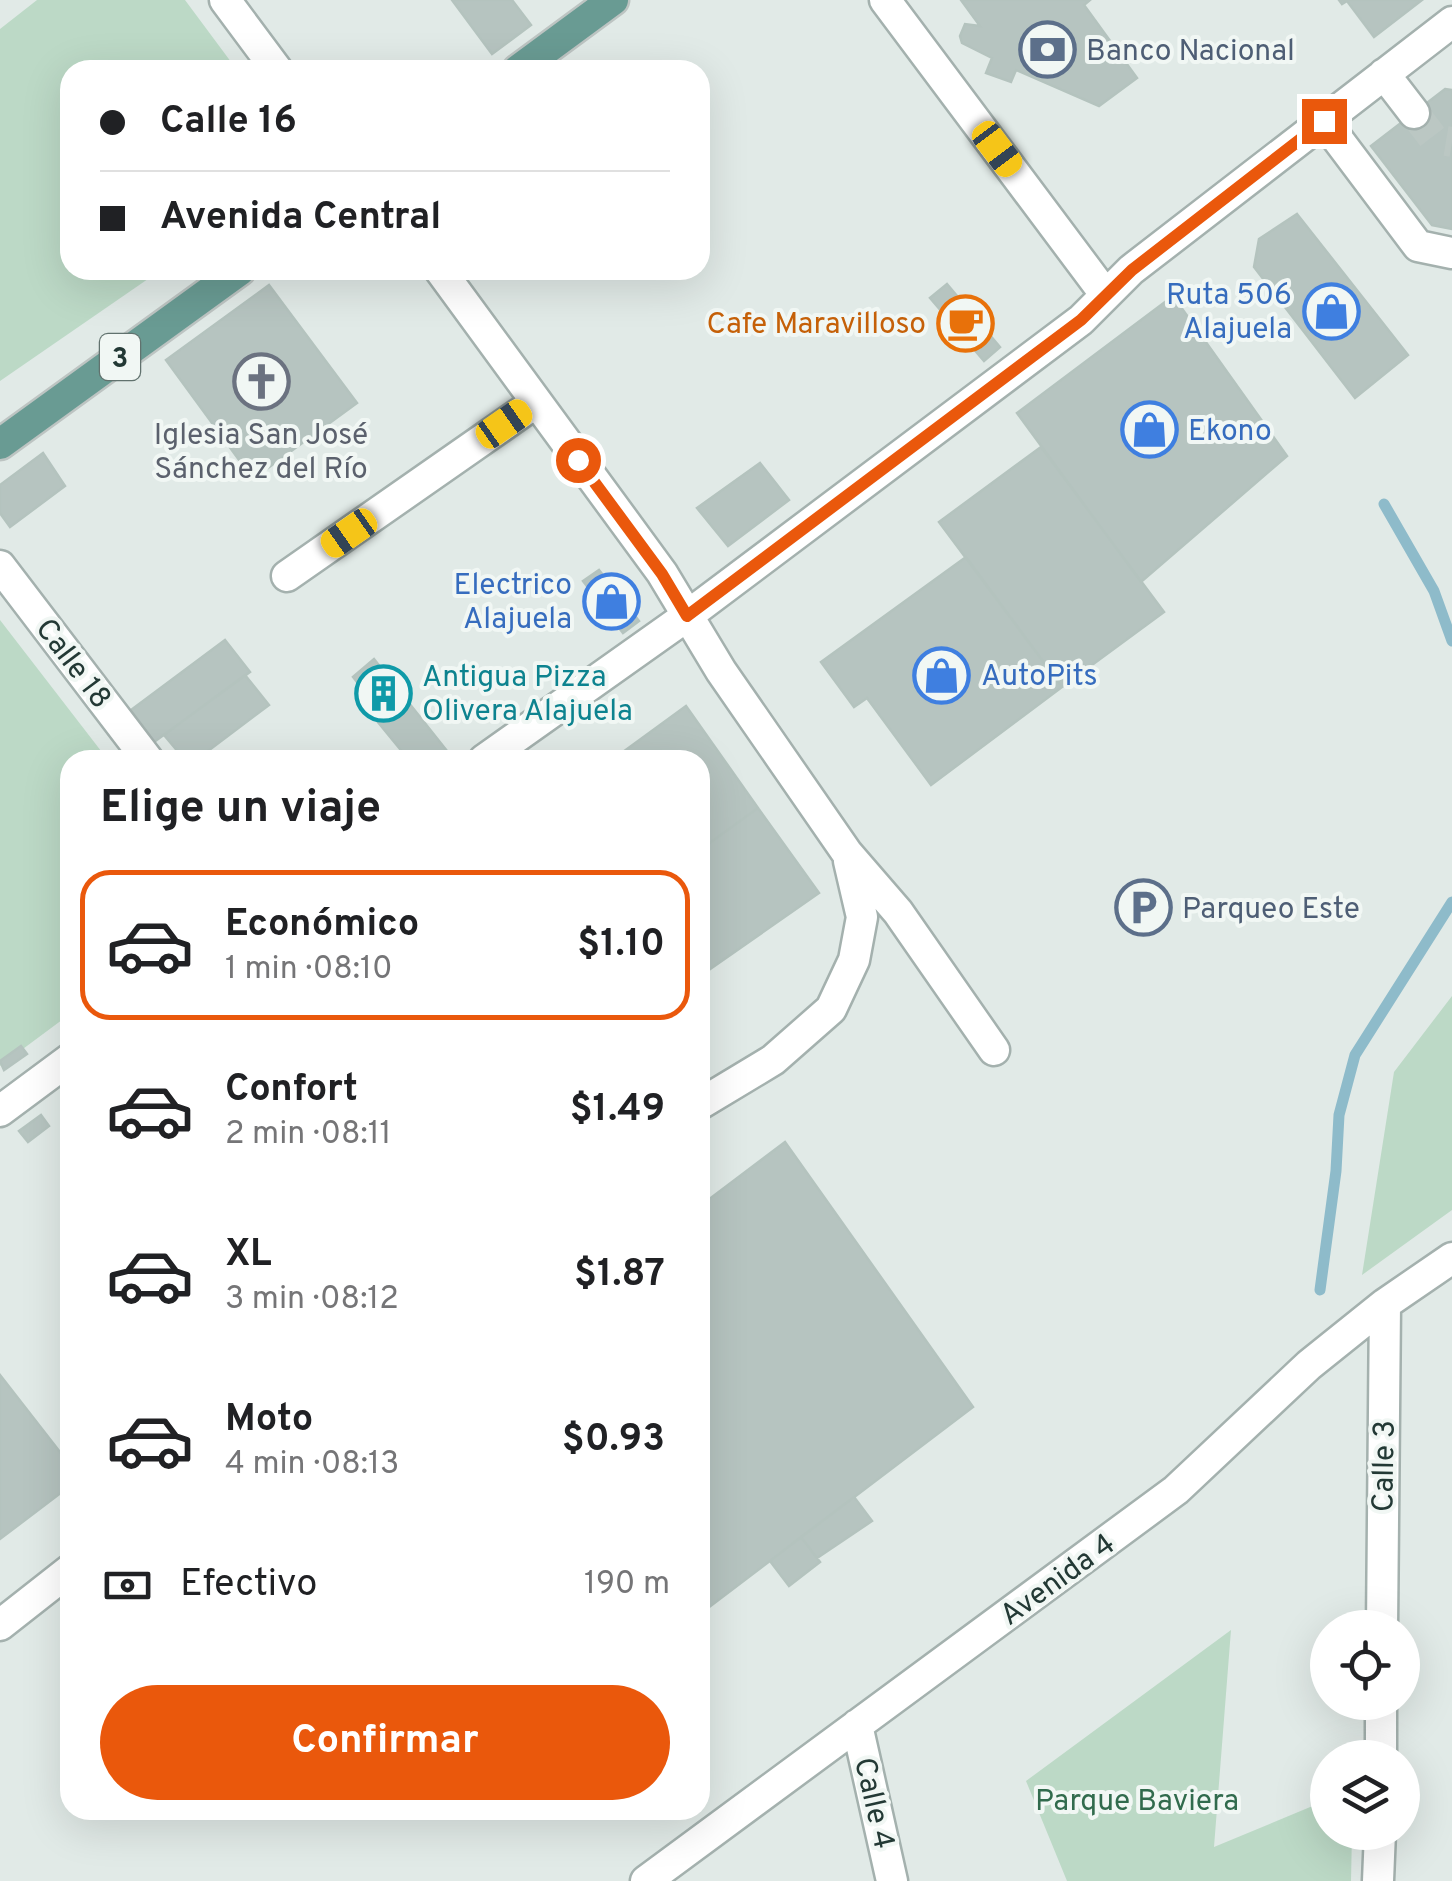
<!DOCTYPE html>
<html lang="es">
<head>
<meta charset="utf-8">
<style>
  body { margin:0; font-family:Overpass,sans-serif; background:#f6f6f6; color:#202124; height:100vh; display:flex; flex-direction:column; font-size:38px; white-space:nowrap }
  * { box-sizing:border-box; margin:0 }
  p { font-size:32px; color:#757577 }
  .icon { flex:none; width:55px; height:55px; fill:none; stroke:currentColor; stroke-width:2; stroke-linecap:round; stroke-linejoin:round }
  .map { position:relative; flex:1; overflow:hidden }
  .details { position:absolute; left:60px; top:750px; width:650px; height:1070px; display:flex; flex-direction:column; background:#fff; border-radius:30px; box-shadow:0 10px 40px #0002 }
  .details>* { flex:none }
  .banner { position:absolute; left:60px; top:60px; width:650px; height:220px; border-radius:30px; box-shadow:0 10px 40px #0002; display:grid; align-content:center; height:220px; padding:0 40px; background:#fff }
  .tools { position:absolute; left:1310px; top:1610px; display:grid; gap:20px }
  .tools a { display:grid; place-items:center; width:110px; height:110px; border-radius:50%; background:#fff; box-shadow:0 10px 40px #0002; font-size:50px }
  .end { position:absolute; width:45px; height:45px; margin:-22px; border:12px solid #ea580c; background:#fff; box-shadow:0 0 0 5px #fff }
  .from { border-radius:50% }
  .car { position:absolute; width:30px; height:60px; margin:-30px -15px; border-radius:12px; box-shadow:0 0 8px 2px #0007; background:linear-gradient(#f5c518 24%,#345 0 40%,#f5c518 0 76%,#345 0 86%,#f5c518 0) }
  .banner b { display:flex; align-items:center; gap:35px; height:95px; font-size:38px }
  .banner b+b { border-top:2px solid #e0e0e0 }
  .banner i { width:25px; height:25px; background:#202124 }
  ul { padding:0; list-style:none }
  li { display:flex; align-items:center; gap:30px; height:150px; margin:0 20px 15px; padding:0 20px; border:5px solid transparent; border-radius:30px }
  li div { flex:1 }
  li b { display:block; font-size:38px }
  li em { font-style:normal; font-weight:700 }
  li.current { border-color:#ea580c }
  li>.icon { width:90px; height:90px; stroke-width:1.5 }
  h2 { padding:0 40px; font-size:45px; line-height:120px }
  .pay { display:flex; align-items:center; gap:25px; height:110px; padding:0 40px; font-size:38px }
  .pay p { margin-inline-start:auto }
  .button { display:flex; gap:20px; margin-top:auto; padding:20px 40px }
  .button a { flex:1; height:115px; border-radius:60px; background:#ea580c; color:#fff; font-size:40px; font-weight:700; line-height:115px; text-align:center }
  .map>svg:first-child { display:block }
</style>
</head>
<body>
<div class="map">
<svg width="1452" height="1881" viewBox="0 0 1452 1881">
  <rect width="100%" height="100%" fill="#e1eae7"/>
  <path fill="#bcd9c6" d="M37,0H185L237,70H70V270H161L0,381V29Z
    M0,620L108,760H70V1014L0,1066Z
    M1452,996V1210L1362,1275L1394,1072Z
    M1231,1630L1214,1847L1327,1800L1328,1832L1352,1833L1351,1881H1067L1026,1781Z"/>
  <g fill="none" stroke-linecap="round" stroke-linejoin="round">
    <path stroke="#8ebbca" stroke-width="11" d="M1384,504L1434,591L1452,641
      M1320,1290L1336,1171L1339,1115L1355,1055L1452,902"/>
  </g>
  <path fill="#b6c4c0" stroke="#b4c3be" stroke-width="2.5" d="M452,0H512L531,25L492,54Z
    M961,0H1090L1084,5L1137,78L1099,106L1016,70L1011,82L986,73L992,58L962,43L960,36L965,24L980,26Z
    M1339,0H1422L1374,37L1347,1L1342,4Z
    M1445,89L1452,90V229L1432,225L1371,146Z
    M1297,214L1408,355L1355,398L1254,267L1259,239Z
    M947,284L1000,347L984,361L930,298Z
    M269,285L357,403L253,479L166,360Z
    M1173,296L1287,456L1141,582L1017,413Z
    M1041,447L1164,612L1062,687L939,522Z
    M43,453L65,486L10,527L0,513V485Z
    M760,463L789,500L728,546L697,508Z
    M966,557L1062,687L931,785L867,698L854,707L821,662Z
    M599,570L639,621L623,633L583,581Z
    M225,640L250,672L154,742L131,710Z
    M374,659L447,751L434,760H409L373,716L379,710L353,677Z
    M245,675L269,705L196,760H185L164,735Z
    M686,706L758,808L700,850V760H612Z
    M758,808L819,893L700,976V850Z
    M21,1046L27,1054L4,1070L0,1061Z
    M41,1115L49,1126L28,1142L19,1131Z
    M785,1142L973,1407L700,1614V1206Z
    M0,1375L70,1465V1486L0,1539Z
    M854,1497L872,1521L817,1558L801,1537Z
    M801,1537L820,1562L789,1586L770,1561Z"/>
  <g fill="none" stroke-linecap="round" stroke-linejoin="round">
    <path stroke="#bbc7c3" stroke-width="30" stroke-dasharray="30 15" stroke-linecap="butt" d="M1414,113L1434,139L1452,142"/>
    <defs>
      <path id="minor" d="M225,0L277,70
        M885,0L1105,294
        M1384,74L1414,113
        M1324,121L1418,246L1452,253
        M440,270L662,573L721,671L847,853L898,912L994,1050
        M0,566L148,760
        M287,576L535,403
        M484,760L687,616L1081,320L1131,270L1452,22
        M700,1104L773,1060L831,1009L854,960L862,917L849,861
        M0,1111L70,1059
        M0,1625L70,1570
        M1382,1628L1385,1304
        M857,1725L892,1881
        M1381,1758V1702
        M646,1881L1176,1490L1309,1365L1385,1304L1452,1258
        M1378,1881L1380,1832"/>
      <path id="major" d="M518,70L613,0
        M0,444L240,270"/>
    </defs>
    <use href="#minor" stroke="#a4b1ae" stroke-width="35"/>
    <use href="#major" stroke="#bdc4c2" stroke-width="35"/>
    <use href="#minor" stroke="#fff" stroke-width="30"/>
    <use href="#major" stroke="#699b93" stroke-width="30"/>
  </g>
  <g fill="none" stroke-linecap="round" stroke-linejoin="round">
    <path stroke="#ea580c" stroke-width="12" d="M578,460L662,574L687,616L1081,320L1132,270L1324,121"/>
  </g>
  <defs>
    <symbol id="bank-ring" viewBox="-11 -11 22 22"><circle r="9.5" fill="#f1f7f4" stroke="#5c6f8a" stroke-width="1.5"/><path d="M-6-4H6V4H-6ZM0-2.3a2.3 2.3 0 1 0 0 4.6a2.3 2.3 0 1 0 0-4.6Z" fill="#5c6f8a"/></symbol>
    <symbol id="shop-ring" viewBox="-11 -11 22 22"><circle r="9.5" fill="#f1f7f4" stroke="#3f7fe0" stroke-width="1.5"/><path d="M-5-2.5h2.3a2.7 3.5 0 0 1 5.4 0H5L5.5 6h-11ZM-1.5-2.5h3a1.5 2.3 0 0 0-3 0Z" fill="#3f7fe0"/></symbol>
    <symbol id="cafe-ring" viewBox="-11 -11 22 22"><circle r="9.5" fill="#f1f7f4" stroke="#e8710a" stroke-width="1.5"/><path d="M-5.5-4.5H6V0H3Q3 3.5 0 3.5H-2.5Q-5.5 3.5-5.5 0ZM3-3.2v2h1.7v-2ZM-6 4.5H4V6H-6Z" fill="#e8710a"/></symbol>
    <symbol id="church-ring" viewBox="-11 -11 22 22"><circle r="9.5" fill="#f1f7f4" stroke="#6b7280" stroke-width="1.5"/><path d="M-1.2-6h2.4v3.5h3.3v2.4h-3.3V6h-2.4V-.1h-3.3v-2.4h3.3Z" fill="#6b7280"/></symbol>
    <symbol id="building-ring" viewBox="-11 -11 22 22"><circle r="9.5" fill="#f1f7f4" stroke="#0f9aa8" stroke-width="1.5"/><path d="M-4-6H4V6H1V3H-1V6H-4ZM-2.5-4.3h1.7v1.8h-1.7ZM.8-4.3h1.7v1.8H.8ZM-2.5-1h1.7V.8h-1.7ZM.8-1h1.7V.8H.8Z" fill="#0f9aa8"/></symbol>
    <symbol id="parking-ring" viewBox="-11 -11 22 22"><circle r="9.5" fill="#f1f7f4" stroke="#5c6f8a" stroke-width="1.5"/><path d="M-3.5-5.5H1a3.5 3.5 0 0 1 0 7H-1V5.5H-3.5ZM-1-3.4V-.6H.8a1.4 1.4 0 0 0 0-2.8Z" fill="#5c6f8a"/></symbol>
  </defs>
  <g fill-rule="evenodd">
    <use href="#bank-ring" x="1016" y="18" width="63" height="63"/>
    <use href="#shop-ring" x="1300" y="280" width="63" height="63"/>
    <use href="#cafe-ring" x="934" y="292" width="63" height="63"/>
    <use href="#church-ring" x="230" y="350" width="63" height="63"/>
    <use href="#shop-ring" x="1118" y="398" width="63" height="63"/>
    <use href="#shop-ring" x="580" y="570" width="63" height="63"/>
    <use href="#shop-ring" x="910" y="644" width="63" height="63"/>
    <use href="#building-ring" x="352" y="662" width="63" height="63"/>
    <use href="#parking-ring" x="1112" y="876" width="63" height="63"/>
  </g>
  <g text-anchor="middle" stroke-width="8" stroke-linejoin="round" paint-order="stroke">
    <rect fill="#f1f7f4" stroke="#61726e" stroke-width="2.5" x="100" y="334" width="40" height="46" rx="8"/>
    <g font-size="28" font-weight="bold" fill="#233935">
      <text x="120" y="367">3</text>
    </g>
    <g font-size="30" fill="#4e5e75" stroke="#f1f7f4" text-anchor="start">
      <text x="1086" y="60">Banco Nacional</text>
      <text x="1182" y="918">Parqueo Este</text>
    </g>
    <g font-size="30" fill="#366cbe" stroke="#f1f7f4" text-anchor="end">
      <text x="1292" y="304">Ruta 506<tspan x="1292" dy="34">Alajuela</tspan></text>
      <text x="1188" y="440" text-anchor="start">Ekono</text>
      <text x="572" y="594">Electrico<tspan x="572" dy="34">Alajuela</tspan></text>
      <text x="981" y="685" text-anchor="start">AutoPits</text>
    </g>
    <g font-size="30" fill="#c56008" stroke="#f1f7f4" text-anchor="end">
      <text x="926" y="333">Cafe Maravilloso</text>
    </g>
    <g font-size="30" fill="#5b616d" stroke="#f1f7f4">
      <text x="261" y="444">Iglesia San José<tspan x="261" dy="34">Sánchez del Río</tspan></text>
    </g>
    <g font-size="30" fill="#233935" stroke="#f1f7f4">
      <text transform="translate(74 663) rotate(53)" y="10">Calle 18</text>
      <text transform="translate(1383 1466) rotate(-89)" y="10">Calle 3</text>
      <text transform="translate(1057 1579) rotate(-36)" y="10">Avenida 4</text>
      <text transform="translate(875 1803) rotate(77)" y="10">Calle 4</text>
    </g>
    <g font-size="30" fill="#0d838f" stroke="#f1f7f4" text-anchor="start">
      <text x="422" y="686">Antigua Pizza<tspan x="422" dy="34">Olivera Alajuela</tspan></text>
    </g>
    <g font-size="30" fill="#316b4d" stroke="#f1f7f4">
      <text x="1137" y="1810">Parque Baviera</text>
    </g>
  </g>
</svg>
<div class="tools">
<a><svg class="icon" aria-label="locate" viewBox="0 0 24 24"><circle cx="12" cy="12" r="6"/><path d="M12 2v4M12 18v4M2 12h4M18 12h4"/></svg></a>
<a><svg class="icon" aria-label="layers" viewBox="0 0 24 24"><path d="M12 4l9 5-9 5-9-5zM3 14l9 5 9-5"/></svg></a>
</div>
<i class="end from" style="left:578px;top:460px"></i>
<i class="end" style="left:1324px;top:121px"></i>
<i class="car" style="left:997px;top:149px;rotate:143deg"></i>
<i class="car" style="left:504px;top:424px;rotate:55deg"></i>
<i class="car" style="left:349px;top:533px;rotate:235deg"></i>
<div class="banner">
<b><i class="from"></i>Calle 16</b>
<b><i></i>Avenida Central</b>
</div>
<section class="details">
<h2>Elige un viaje</h2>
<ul>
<li class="current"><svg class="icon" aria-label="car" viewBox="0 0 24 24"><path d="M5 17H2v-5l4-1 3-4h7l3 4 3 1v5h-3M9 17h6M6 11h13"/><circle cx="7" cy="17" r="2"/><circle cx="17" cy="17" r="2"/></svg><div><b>Económico</b><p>1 min · 08:10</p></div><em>$1.10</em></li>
<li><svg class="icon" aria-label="car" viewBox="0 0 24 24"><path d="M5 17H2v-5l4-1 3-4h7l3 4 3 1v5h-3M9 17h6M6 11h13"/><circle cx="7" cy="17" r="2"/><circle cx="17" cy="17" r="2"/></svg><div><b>Confort</b><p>2 min · 08:11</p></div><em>$1.49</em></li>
<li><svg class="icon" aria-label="car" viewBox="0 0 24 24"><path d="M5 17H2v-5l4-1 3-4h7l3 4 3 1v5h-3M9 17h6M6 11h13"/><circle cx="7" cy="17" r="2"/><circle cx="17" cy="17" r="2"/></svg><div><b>XL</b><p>3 min · 08:12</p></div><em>$1.87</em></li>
<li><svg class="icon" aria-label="car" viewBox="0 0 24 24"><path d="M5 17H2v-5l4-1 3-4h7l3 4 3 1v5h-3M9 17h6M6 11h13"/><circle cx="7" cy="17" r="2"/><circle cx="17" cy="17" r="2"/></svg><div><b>Moto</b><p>4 min · 08:13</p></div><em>$0.93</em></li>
</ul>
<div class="pay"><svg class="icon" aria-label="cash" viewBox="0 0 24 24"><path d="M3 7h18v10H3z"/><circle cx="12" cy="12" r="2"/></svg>Efectivo<p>190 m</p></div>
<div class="button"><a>Confirmar</a></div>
</section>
</div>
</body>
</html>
